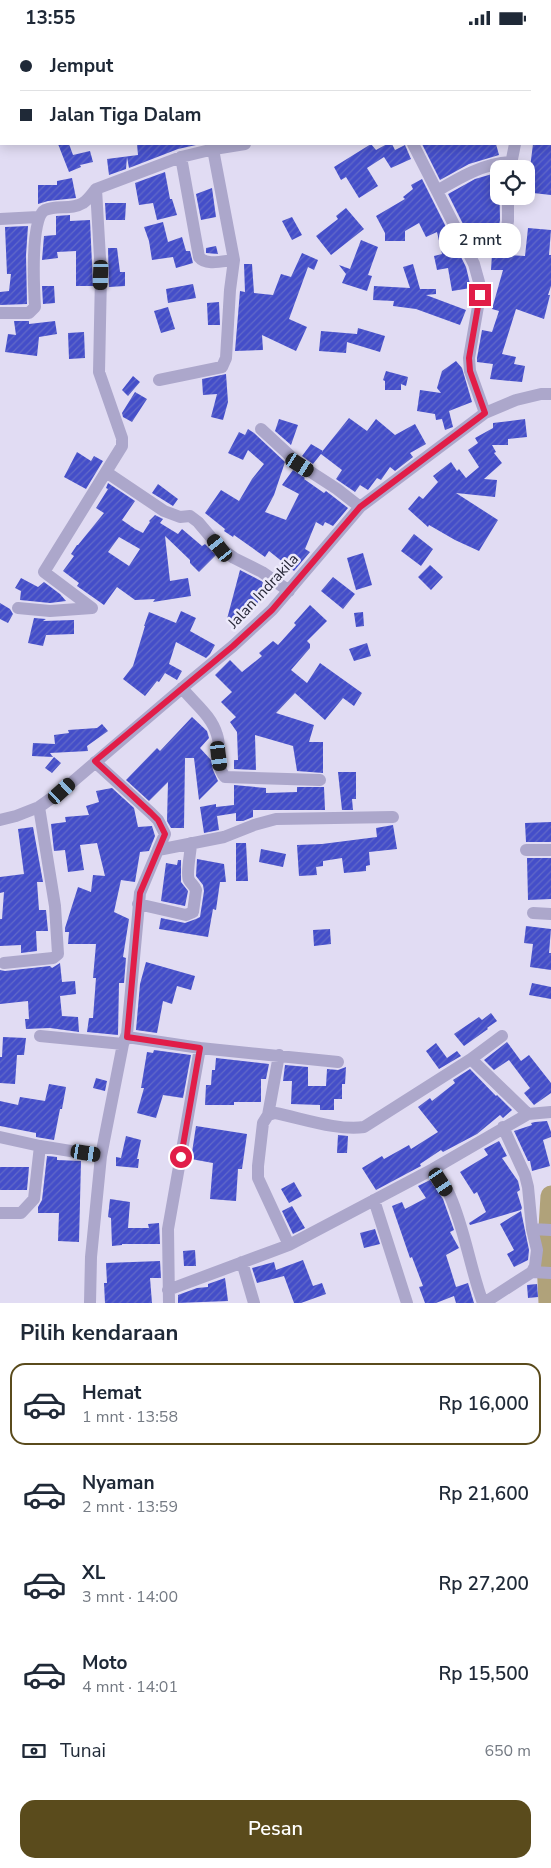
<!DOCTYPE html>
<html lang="id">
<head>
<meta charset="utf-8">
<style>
  body { margin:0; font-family:"Nunito Sans",sans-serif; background:#f6f6f7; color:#1f2937; height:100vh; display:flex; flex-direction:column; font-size:19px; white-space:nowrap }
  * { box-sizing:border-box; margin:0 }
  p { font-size:16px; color:#747a83 }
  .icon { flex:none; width:28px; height:28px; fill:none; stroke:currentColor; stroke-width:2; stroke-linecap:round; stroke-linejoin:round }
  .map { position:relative; height:1268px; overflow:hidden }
  .details { display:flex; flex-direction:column; background:#fff; flex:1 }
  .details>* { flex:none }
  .top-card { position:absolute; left:0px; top:0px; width:551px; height:110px; box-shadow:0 2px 12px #0003; display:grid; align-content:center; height:110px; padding:0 20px; background:#fff }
  .tools { position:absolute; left:490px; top:125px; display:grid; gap:10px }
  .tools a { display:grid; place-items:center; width:45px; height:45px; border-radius:10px; background:#fff; box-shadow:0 2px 12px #0003; font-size:25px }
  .end { position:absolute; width:22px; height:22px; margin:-11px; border:6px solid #e11d48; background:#fff; box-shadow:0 0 0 2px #fff }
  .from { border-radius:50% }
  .bubble { position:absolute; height:35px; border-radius:15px; background:#fff; box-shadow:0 2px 12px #0003; font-size:16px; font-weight:600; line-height:35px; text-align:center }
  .car { position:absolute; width:15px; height:30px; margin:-15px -8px; border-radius:6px; box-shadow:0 0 4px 1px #0007; background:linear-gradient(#222 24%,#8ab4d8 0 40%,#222 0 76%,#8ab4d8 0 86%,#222 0) }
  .top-card b { display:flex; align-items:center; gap:18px; height:48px; font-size:19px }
  .top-card b+b { border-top:1px solid #e0e1e3 }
  .top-card i { width:12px; height:12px; background:#1f2937 }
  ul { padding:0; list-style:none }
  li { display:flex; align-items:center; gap:15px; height:82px; margin:0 10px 8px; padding:0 10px; border:2px solid transparent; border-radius:15px }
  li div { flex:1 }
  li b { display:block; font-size:19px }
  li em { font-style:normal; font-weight:600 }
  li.current { border-color:#5a4b1c }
  li>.icon { width:45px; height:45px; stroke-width:1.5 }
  h2 { padding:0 20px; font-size:22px; line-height:60px }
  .pay { display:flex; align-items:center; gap:12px; height:55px; padding:0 20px; font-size:19px }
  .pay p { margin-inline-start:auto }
  .primary-button { display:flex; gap:10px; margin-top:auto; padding:10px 20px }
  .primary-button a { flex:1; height:58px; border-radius:15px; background:#5a4b1c; color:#fff; font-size:20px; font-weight:600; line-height:58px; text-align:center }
  .status { display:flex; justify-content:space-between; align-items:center; height:35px; padding:0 25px; background:#fff; direction:ltr }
  .status svg { height:14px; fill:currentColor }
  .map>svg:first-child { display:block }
</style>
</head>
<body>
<div class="status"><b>13:55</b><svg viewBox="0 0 49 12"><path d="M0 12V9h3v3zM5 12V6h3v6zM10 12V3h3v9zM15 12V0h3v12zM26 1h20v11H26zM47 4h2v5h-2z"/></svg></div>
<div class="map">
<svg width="551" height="1268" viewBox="0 0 551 1268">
  <defs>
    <pattern id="building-hatch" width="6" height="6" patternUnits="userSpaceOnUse" patternTransform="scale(1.25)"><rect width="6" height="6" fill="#444ec9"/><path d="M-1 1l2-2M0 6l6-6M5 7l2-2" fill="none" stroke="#626ac8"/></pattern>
  </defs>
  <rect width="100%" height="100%" fill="#e1dcf3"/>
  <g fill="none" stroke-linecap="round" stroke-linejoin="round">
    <path stroke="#b0a27a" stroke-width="21" d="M549,1268L547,1225L551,1161"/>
  </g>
  <path fill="url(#building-hatch)" fill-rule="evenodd" d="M58,109H69L73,120L90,116L93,127L80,130L81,132L69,137Z
    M137,109H196V110L178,114L129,133L127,122L126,134L109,140L107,124L138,120Z
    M371,109L376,115L387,109H392L395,115L405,110L411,124L391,133L384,122L367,133L378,151L359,163L346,142L341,145L334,132Z
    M422,109H496L499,120L469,129L440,145Z
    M533,109H551V160L533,158L535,142L529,141Z
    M165,137L170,164H172L177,180L157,185L153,168L139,170L135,148Z
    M499,137L500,185L498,196L484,193L467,197L448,159L475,144Z
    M72,143L76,163L48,166L38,169V150H57V146Z
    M422,144L466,232L471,253L452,256L448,233L437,235L434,221L442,219L437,197L426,202L419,188L405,196V206H385V198L376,181L405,164L403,162L413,154L411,150Z
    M212,153L216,182L201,185L196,159Z
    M105,168H126L125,185H106Z
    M346,173L364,194L331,220L316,201L338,184L336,181Z
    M70,180V186L90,185L93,251H76V216L57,217L58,223L42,225L44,201L56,200V181Z
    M292,182L302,200L292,205L282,186Z
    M163,187L168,207L182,202L186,216H190L193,228L176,233L173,222L152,225L149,206L144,192Z
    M28,191L26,220L27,269L0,270V257L9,256L11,239H7L5,192Z
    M528,193L551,195L549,220H551V251L548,260H550L544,284L516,274L502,319L516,322L514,329L525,331L522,347L490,344L493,329L477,327V323L482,295L492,297L499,276L492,274L503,235H491L492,219L525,221Z
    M361,205L378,212L368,240L372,241L367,256L342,248L346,239L339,230L350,234Z
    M216,211L218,219L206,218V213Z
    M108,213H117L120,237H125V251L109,252Z
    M302,218L318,225L314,235L308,232L289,284L307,292L296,316L262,300L263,315L235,316L240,256L245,257L244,229H252L254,258L273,260L281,239L291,242Z
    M413,229L420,254H436V259L426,260L466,275L460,290L416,274L393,271L394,266L373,265L374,251L410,253L403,232Z
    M193,249L196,263L168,268L166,254Z
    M42,251H54L55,268L43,269Z
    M219,267L220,290H208L207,268Z
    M168,272L175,294L161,298L154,276Z
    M14,286H29V289L55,286L57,299L39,302L37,321L5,317L8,299L16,300Z
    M358,293L385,301L380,317L347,307L346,318L319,316L321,296L357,299Z
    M84,297L85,323L69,324L68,298Z
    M456,326L462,333L472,367L449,376L453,392L445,395L442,384L436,385L435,379L417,376L420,355L441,358L437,353L442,336Z
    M386,336L408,342L406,351L401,349V355H385V346L383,345Z
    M226,339L228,367L223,385L211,382L217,359L203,360L202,344Z
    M133,341L140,347L128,361L122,355Z
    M135,357L147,364L132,387L123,382L122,378Z
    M349,383L367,396L376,384L395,400L415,389L426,409L410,418L413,422L395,436L390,432L381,445L377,443L368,455L360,450L355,457L336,444L342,435L321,419L313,429L302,421L311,409L323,416L321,418Z
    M279,384L298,390L291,410L275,396Z
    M525,384L527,402L508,404V410H492L496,417L494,418L502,428L484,444L497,445L495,462L456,458L498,485L479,516L455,505L429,490L428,492L408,474L419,461L423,464L438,447L433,441L451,427L457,436L459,434L466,443L479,432L468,415L478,408L475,403L493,393V388Z
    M248,394L254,398L285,427L274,460L265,477L286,485L299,459L282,450L293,435L305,443L304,444L324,458L326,456L348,473L333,491L325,487L323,491L316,487L305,514L310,517L294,536L269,516L265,522L234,500L233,502L224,496L225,494L205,478L221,455L239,466L252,444L264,429L248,415L243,425L228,418L239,397L245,400Z
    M77,417L91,426L94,421L103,426L86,454L64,442Z
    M108,448L135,466L122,485L135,494L143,498L150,487L149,486L155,480L163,484L160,488L178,499L182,494L202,511L205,509L216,520L199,537L190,528V525L165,501L170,546L188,543L191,561L153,567L155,564L135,565L117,552L104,570L77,551L79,548L63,536L74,521L71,519L77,510H78L104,478L96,473L108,454L106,453ZM119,502L140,514L129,531L108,517Z
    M158,449L178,464L173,471L152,458Z
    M414,499L433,514L421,531L401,516Z
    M363,518L372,550L356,555L347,523Z
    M430,530L443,542L431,555L418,542Z
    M240,535L263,547L257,571L246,568L237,588L227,584Z
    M333,542L355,559L343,574L321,556Z
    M21,543L38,552L44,547L60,559L66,566L50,568L20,565L21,556L15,553Z
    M0,568L10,574L13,579L8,588L0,584Z
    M310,570L327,586L307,606L310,609V613L291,635L307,648L320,628L362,658L354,671L343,663L325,685L295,658L276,678L314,690L309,707H323V738L297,736L293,711L255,700L256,735L234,734V725H238L237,697L230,687L236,682L221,667L232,657L215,640L230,625L242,637L262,621L259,618L273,606L278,610L296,590L294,588Z
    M181,576L196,583L190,596L215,610L210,619L206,623L176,607L169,629L182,636L177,645L165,638L159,647L157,646L145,661L123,644L133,631L145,591H144L149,577L176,588Z
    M363,577L364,591L356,592L354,578Z
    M34,583L46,584L43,586L74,585V599L46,600L43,611L28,608Z
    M367,608L371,621L354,626L349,614Z
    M192,682L207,696L209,703L200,713L211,725L213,735L218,746L199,765L194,723H185L184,793H171L167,786L168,747L149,766L126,745L157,713L160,716Z
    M102,689L108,696L87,711L88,716L50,718L53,722L32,721L33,708L55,709L54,700L69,698L68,695L97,693Z
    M54,722L61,728L52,738L45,733Z
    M338,737H356V764H352L353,775H342Z
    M234,750L266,753V758L297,757V752H324L325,775H253V782L243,786H236V778L217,781L219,795L204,798L200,772L216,769V772L234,770Z
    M112,753L134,773L138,792L152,791L155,801L149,816L140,817L135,847L121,845L114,877L129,884L123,922L126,923L124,948H119L118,1000L87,997L89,983H93L96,943H93L96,909H68L69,897H65V893L78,852L91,857L93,840L105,841L97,808L80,810L84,835L68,837L65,815L54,816L51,789L66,787L65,782L89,780L86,771L99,767L96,756Z
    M551,787V807H526L525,788Z
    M393,790L397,814L369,817L370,830L366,831V836L344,838L342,823L323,826V831L316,832L317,840L299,841L297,810L322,809L377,802L376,793Z
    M33,792L43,847H37L39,875H46L48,896H36L37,916L21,918V910L0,911V884H2L4,857L0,858V842L24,839L18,794Z
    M236,808H246L248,846H236Z
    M261,814L286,819L283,832L259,827Z
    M527,823H551V864L528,865Z
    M197,824L224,829L226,847H220L216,875L213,874L208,902L159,894L161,883L185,888L196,884L200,882L204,856L203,850L196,841Z
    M178,825H181V847L188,856L185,871L161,866L166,828L177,830Z
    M526,891L551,894L549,918H551V935L530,932L533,909L524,908Z
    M330,894L331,909L314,911L313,895Z
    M146,927L195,941L191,955L177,951L172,969L163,966L157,998L136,995L140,949Z
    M60,928L62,947L75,946L76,959L60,961L62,981L78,982L79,997L50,993L26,994L25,984H29L28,966L0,969V935L5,936L50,931L52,933Z
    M532,948L551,952V964L529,960Z
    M491,978L497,986L487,993L488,994L464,1011L454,999L479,982L482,985Z
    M3,1002L26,1003L24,1020H17L15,1049L0,1048V1022H2Z
    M507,1007L521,1026L529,1020L551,1048V1058L534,1070L524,1058L530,1053L509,1025L494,1035L484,1025Z
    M436,1008L447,1023L457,1016L461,1021L439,1034L426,1016Z
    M154,1015L191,1020L183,1063L163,1060L156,1083L137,1078L144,1053H141L147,1017L153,1018Z
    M216,1023L269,1029L266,1044H261V1067H234V1070H205L206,1050H211L212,1035H215Z
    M285,1030L308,1032V1051H326L327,1034L338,1035L346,1032L345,1049H342V1064H334V1075H320V1070L291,1069L292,1046H283Z
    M470,1034L496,1061L497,1060L512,1075L503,1083L500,1080L477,1099L443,1117L441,1115L420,1129L421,1131L376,1155L362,1133L382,1121L384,1124L409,1110L411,1114L438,1097L418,1072L430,1063L432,1066L455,1048L453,1045Z
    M96,1043L107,1046L105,1056L93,1053Z
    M49,1049L66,1052L62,1074H60L54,1105L36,1102V1098L0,1091V1066L18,1070L20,1062L45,1066Z
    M547,1086L551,1097V1102L543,1105L550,1131L532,1136L530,1126H528L514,1096L532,1090L531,1088L535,1087Z
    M196,1091L247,1099L242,1134H238L236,1166L210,1164L213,1128L191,1124Z
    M338,1100L348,1101L347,1118H337Z
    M126,1101L141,1105L137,1124H139L138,1133L116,1131V1122L121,1123Z
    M499,1106L507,1121L502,1123L518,1146L520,1155L517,1157L522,1173L521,1175L470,1190L469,1188L486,1177L477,1157L474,1159L460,1137L488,1120L484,1114Z
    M47,1121L57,1122V1125L81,1126L79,1207L58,1206L59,1178H38V1172L42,1165Z
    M0,1132H29L27,1155H0Z
    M430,1145L443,1164L454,1195L450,1197L459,1213L446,1220L456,1252L468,1248L474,1268H456L454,1261L436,1268H425L419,1252L423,1251L412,1222L410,1223L392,1171L402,1167L405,1174L426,1163L418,1151Z
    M294,1147L302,1161L289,1168L281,1154Z
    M110,1164L130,1167L128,1193H149L148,1189L159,1188L160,1209H122V1210L112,1211L111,1183L108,1182Z
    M292,1171L305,1193L293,1199L282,1176Z
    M521,1176L529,1215L528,1225L514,1232L507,1219L514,1215L500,1189Z
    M375,1194L380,1209L364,1213L360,1198Z
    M195,1215L196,1231H184L183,1216Z
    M303,1225L313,1251L322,1248L326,1259L301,1268H294L284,1241L257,1248L252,1233L274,1227L276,1235Z
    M160,1226L161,1243H150L152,1268H105L104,1248H107L106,1228Z
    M225,1243L228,1266L178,1268V1260L197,1253L208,1252V1249Z
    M537,1249L538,1262L528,1263L527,1250Z"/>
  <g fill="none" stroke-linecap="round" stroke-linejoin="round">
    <path stroke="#aca7cb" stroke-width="12" d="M43,0V1
      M211,0V1
      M358,0L359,1
      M524,0V1
      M144,1L148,0
      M538,1L540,0
      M413,109L474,229L479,247L480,260L469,323L470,336L485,378
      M181,122L199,222C206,231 223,226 234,225
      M510,134L515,109
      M437,156C459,143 484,128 511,127
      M0,184L38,182
      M466,215L499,206L505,202L508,186V161
      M0,278H29L35,272C34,255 30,182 45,175C57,170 72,175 83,168C88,165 92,159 96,154
      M159,345L222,332L226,323L230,255L234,225L212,109
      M261,394L300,430L337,454L360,472
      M106,437L164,476L180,482L190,481L198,487L220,513L234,523L262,537L289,556
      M18,573L50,576L92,573
      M92,573L44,537L122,411V403L99,337L101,240L96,154L181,122L214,114L245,109
      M182,653C194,668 212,681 217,700C222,713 215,731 225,742L320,745
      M95,727L151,778L158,785L165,799L158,815
      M0,785L16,781L39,772L63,755L187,649L233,611L272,575L360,472L485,378L516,365L541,359H551
      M526,815H551
      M138,869L186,880L193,877L196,855C194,850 191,849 189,845C186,839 191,816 191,808
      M533,878L551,879
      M4,928L53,923L58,919L55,871L39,772
      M40,1001L123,1009
      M127,1002L200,1013L338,1027
      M471,1024L502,1001
      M268,1080L279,1020
      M0,1102L40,1111L101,1121L91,1222L90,1268
      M101,1121L123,1009L127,999L140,858L158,815L224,802L254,790L276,784L393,782
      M433,1134C439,1143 446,1151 450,1161C465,1195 470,1233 483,1268
      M374,1165L407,1268
      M0,1178H21L34,1164L40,1111
      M532,1194L551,1195
      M289,1210L433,1134L528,1079L551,1077
      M242,1227L254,1268
      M532,1237L551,1238
      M168,1255L289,1210L258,1143V1131L263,1088L268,1080L275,1078C301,1083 338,1096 364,1092L471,1024L528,1079
      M169,1268L168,1194L200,1013
      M484,1268L532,1237L535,1231L537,1215L532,1194L528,1152L525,1140L503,1092"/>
  </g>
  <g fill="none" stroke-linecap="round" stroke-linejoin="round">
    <path stroke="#e11d48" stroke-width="6" d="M181,1122L200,1013L127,1002L140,858L165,799L158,785L151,778L95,726L233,611L272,575L360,472L485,378L470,336L469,323L480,260"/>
  </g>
  <g text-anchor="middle" stroke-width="5" stroke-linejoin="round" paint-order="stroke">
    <g font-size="15" fill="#282838" stroke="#ece9fa">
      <text transform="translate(263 556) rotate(-47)" y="5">Jalan Indrakila</text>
    </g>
  </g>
</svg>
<div class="tools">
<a><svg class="icon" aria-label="locate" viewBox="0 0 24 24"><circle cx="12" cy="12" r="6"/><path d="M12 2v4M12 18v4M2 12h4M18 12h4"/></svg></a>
</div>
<i class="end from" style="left:181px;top:1122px"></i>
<i class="end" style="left:480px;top:260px"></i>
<div class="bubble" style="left:439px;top:188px;width:82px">2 mnt</div>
<i class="car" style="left:101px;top:240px;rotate:182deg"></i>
<i class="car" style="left:300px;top:430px;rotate:123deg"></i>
<i class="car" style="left:220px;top:513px;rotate:322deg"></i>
<i class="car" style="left:219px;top:721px;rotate:173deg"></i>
<i class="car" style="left:62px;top:756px;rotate:48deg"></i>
<i class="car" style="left:86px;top:1118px;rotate:99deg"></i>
<i class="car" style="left:441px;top:1147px;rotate:147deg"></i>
<div class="top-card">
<b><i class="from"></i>Jemput</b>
<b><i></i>Jalan Tiga Dalam</b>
</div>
</div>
<section class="details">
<h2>Pilih kendaraan</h2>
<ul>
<li class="current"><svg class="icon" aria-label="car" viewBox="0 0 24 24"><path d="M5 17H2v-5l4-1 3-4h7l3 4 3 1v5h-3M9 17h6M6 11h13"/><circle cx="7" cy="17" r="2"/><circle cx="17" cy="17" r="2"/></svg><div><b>Hemat</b><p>1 mnt · 13:58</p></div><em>Rp 16,000</em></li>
<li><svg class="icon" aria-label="car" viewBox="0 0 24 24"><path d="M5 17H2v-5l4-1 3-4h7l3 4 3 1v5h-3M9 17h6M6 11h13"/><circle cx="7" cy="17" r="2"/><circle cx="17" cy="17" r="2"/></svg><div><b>Nyaman</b><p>2 mnt · 13:59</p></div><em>Rp 21,600</em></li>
<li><svg class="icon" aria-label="car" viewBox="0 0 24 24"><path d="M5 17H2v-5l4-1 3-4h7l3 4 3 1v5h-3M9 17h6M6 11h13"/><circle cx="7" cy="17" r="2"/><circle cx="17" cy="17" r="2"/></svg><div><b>XL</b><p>3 mnt · 14:00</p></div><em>Rp 27,200</em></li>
<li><svg class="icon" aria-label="car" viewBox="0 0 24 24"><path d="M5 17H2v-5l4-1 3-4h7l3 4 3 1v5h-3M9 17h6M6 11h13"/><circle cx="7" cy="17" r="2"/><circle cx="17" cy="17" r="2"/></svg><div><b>Moto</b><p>4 mnt · 14:01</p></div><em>Rp 15,500</em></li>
</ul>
<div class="pay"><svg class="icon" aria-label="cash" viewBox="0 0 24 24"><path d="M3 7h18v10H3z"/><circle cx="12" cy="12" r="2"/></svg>Tunai<p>650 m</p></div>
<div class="primary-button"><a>Pesan</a></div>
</section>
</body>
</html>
